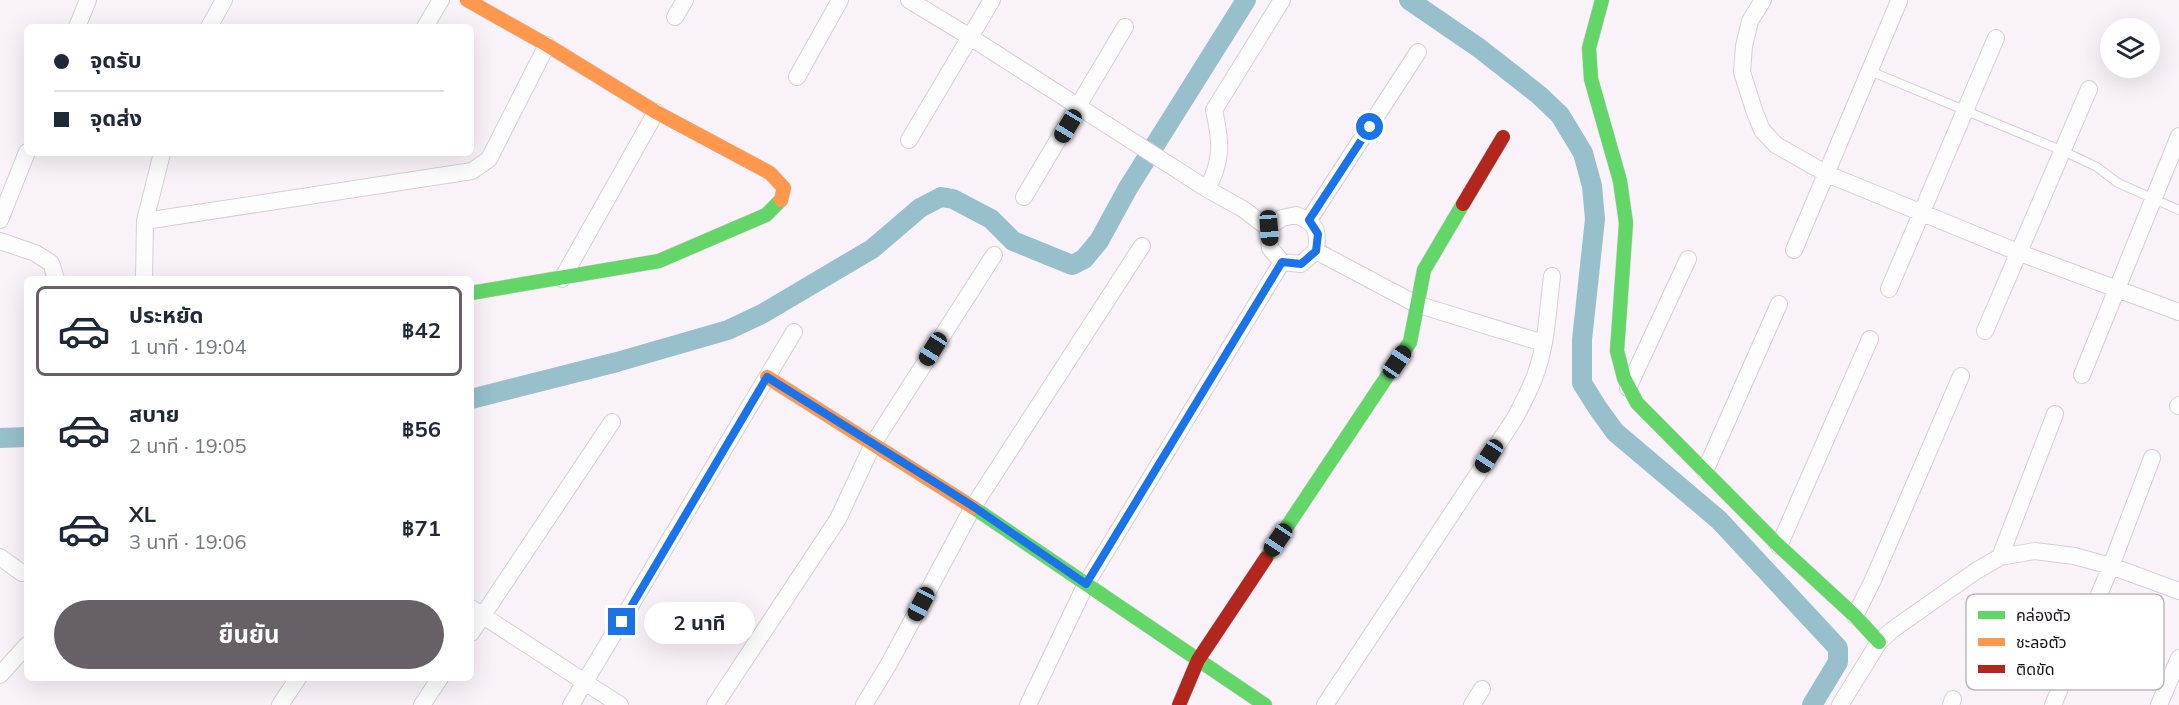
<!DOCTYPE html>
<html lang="th">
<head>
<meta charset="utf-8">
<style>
  body { margin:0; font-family:Mulish,"Noto Sans Thai",sans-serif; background:#f6f6f7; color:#1f2937; height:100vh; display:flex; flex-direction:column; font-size:22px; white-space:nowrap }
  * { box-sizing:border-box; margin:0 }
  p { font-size:20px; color:#747a83 }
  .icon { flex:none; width:33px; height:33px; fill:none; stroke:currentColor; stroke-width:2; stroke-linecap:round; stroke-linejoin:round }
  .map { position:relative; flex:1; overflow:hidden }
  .side { position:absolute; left:24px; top:276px; width:450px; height:405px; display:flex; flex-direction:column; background:#fff; border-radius:9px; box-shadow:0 6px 24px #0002 }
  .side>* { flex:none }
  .top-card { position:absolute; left:24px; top:24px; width:450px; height:132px; border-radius:9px; box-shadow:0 6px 24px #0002; display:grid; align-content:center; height:132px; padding:0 30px; background:#fff }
  .controls { position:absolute; left:2100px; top:18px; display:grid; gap:12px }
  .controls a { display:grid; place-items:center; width:60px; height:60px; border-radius:50%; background:#fff; box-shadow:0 6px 24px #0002; font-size:30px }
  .end { position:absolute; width:27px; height:27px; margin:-14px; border:8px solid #1a73e8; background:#fff; box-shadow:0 0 0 3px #fff }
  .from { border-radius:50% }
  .bubble { position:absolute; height:42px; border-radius:21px; background:#fff; box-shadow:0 6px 24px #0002; font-size:20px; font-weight:700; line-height:42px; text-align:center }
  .car { position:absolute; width:18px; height:36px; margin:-18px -9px; border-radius:8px; box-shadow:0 0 4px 2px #0007; background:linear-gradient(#222 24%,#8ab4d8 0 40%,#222 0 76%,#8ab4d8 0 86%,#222 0) }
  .top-card b { display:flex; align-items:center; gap:21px; height:57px; font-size:22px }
  .top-card b+b { border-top:2px solid #e0e1e3 }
  .top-card i { width:15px; height:15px; background:#1f2937 }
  ul { padding:10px 0 0; list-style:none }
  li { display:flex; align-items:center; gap:18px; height:90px; margin:0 12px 9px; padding:0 18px; border:3px solid transparent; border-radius:9px }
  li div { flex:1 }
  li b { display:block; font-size:22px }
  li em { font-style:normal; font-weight:700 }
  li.on { border-color:#686067 }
  li>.icon { width:54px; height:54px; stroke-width:1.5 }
  .button { display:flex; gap:12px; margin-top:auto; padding:12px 30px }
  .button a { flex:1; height:69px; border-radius:36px; background:#686067; color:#fff; font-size:24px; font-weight:700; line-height:69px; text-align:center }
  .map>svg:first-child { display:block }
</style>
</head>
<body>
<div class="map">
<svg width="2179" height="705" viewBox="0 0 2179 705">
  <rect width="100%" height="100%" fill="#faf2f9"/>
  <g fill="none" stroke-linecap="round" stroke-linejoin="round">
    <path stroke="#97bfcc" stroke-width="20" d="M1409,0L1479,48L1539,95L1560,115L1583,153L1592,186L1595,219L1582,340V383L1597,407L1615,432L1719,520L1838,648V662L1812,705
      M471,399L617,362L728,330L762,314L872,249L920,208L941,197L953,199L991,219L1013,241L1072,265L1084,259L1099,241L1128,188L1246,0
      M0,438L27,437"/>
    <defs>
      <path id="lane" d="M1870,71L2063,151L2097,167L2118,183L2179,210"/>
      <path id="street" d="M909,0L970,37L1207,189L1243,209L1268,228
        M1763,0L1750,21L1744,46L1742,72L1754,110L1762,130L1776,145L1827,174L2020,253L2179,312
        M675,17L685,0
        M77,27L88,0
        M209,27L224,0
        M425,27L441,0
        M797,77L840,0
        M909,140L992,0
        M1207,189C1223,160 1221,141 1214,110L1282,0
        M1024,197L1125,27
        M1296,215C1316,223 1319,230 1316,251L1301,264L1282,262L1270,248L1268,228L1282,218Z
        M0,220L27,152
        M1309,220L1418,52
        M145,221L472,171L489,159L547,45
        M0,241L35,253L51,263L56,279
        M1794,250L1899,1
        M1316,251L1416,304L1543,343
        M144,279L145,221L162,153
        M562,279L656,112
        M1889,289L1996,38
        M1985,331L2089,89
        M2082,375L2179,136
        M1628,388L1688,259
        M2178,406L2179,405
        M1705,471L1779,304
        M1779,546L1870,339
        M0,557L22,573H27
        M2000,557L2055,414
        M471,608L620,705
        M1855,616L1873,580L1961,376
        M471,633L612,422
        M0,675L27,645
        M280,705L298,678
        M422,705L440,678
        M571,705L794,332
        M715,705L838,519L873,444L994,255
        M864,705L890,662L973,507L1142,246
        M1028,705L1086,584L1282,262
        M1325,705L1515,418C1523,402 1532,387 1537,370C1547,341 1548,307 1552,276
        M1472,705L1482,689
        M1840,705L1879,642L1892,630L1976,571L2000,557L2035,551L2074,556L2111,566L2179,591
        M1951,705L1953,699
        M2053,705L2111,566L2152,458
        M2159,705L2179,658"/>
      <path id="fast" d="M1602,0L1589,48L1591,79L1620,181L1626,223L1617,351L1624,378L1637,403L1779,546L1855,616L1879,642
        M471,293L659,261L766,215L781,200
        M974,508L1265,705
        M1266,558L1410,342L1424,270L1463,204"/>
      <path id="slow" d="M467,0L547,45L656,112L770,173L784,188L781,200
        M767,377L974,508"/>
      <path id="jam" d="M1463,204L1503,137
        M1179,705L1198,660L1266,558"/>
    </defs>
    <use href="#lane" stroke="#d6cfd5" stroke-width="10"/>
    <use href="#street" stroke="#d6cfd5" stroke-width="18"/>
    <use href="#fast" stroke="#d6cfd5" stroke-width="15"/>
    <use href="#slow" stroke="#d6cfd5" stroke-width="15"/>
    <use href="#jam" stroke="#d6cfd5" stroke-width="15"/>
    <use href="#lane" stroke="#fefdfe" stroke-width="8"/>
    <use href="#street" stroke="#fefdfe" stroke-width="16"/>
    <use href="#fast" stroke="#63d668" stroke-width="14"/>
    <use href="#slow" stroke="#ff974d" stroke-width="14"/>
    <use href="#jam" stroke="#b3261e" stroke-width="14"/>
  </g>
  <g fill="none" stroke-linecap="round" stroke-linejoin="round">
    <path stroke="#1a73e8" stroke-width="8" d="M622,622L767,377L974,507L1086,584L1282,262L1301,264L1316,251L1318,234L1309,220L1370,127"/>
  </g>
  <rect x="1966" y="594" width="198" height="96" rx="9" fill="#fff" stroke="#bab8ba" stroke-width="1.5"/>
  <rect x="1978" y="611" width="27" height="8" fill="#63d668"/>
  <rect x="1978" y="638" width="27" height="8" fill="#ff974d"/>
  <rect x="1978" y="665" width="27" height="8" fill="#b3261e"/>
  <g font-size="16" fill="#191218">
    <text x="2016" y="621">คล่องตัว</text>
    <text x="2016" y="648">ชะลอตัว</text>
    <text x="2016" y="675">ติดขัด</text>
  </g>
</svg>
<div class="controls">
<a><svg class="icon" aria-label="layers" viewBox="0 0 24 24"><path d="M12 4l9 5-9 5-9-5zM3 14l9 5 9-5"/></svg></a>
</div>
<i class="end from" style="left:1370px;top:127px"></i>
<i class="end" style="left:622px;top:622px"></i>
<div class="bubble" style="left:644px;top:602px;width:111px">2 นาที</div>
<i class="car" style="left:1068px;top:126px;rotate:211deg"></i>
<i class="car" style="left:1269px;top:228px;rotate:176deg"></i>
<i class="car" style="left:933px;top:349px;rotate:212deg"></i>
<i class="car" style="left:1397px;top:362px;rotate:34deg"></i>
<i class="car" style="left:1489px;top:456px;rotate:213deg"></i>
<i class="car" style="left:1278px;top:540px;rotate:214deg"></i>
<i class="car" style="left:921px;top:604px;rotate:208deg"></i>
<div class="top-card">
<b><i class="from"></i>จุดรับ</b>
<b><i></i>จุดส่ง</b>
</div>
<section class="side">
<ul>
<li class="on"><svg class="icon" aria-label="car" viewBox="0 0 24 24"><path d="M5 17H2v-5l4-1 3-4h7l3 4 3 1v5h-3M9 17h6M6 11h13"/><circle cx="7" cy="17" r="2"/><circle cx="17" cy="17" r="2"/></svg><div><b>ประหยัด</b><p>1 นาที · 19:04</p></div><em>฿42</em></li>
<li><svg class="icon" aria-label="car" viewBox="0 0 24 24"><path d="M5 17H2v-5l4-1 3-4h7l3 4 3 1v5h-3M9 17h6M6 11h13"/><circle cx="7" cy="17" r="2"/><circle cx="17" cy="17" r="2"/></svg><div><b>สบาย</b><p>2 นาที · 19:05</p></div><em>฿56</em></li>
<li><svg class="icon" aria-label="car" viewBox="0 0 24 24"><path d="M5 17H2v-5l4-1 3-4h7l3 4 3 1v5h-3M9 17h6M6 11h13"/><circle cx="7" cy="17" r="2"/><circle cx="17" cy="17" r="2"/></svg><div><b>XL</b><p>3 นาที · 19:06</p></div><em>฿71</em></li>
</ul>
<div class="button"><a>ยืนยัน</a></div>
</section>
</div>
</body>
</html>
